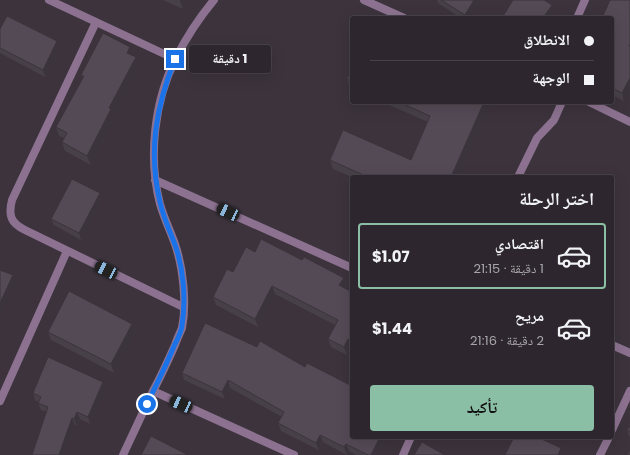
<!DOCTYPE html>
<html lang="ar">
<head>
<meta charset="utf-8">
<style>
  body { margin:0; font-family:Poppins,"Noto Naskh Arabic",sans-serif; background:#352e36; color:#f1f3f6; direction:rtl; height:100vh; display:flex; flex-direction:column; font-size:15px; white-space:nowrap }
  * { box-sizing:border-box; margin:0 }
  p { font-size:13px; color:#a7a5aa }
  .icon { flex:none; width:22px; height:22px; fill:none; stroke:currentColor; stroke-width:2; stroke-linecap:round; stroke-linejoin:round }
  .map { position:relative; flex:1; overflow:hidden; direction:ltr }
  .sheet { position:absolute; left:350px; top:175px; width:264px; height:264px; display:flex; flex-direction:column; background:#2d262e; border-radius:4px; box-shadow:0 4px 16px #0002,0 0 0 1px #48434a; direction:rtl }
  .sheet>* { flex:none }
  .guide { position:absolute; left:350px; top:16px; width:264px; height:88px; border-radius:4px; box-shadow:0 4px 16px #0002,0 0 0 1px #48434a; direction:rtl; display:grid; align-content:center; height:88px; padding:0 20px; background:#2d262e }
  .end { position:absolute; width:18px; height:18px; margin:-9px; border:5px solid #1a73e8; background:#fff; box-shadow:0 0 0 2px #fff }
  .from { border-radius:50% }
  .bubble { position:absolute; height:28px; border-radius:4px; background:#2d262e; box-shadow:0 4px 16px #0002,0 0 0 1px #48434a; font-size:13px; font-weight:700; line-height:28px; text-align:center; direction:rtl }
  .car { position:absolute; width:12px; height:24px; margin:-12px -6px; border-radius:5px; box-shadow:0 0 3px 1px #0007; background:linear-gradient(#222 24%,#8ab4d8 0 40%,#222 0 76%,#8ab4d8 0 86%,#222 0) }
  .guide b { display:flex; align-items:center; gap:14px; height:38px; font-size:15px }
  .guide b+b { border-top:1px solid #48434a }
  .guide i { width:10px; height:10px; background:#f1f3f6 }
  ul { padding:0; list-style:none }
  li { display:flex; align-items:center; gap:12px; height:66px; margin:0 8px 6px; padding:0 12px; border:2px solid transparent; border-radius:4px }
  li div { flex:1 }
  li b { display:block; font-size:15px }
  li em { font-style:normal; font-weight:700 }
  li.current { border-color:#8abfa5 }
  li>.icon { width:36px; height:36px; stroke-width:1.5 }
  h2 { padding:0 20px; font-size:18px; line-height:48px }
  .button { display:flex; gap:8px; margin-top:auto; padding:8px 20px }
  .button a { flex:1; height:46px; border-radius:4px; background:#8abfa5; color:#111; font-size:16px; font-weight:700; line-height:46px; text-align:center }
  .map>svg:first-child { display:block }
</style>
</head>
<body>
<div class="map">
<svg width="630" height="455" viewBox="0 0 630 455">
  <rect width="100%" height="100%" fill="#3c333d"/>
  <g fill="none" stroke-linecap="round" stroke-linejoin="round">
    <path stroke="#8c7290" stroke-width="8" d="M49,0L175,59
      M214,0C199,18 186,38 176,58C154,101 148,158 160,204C164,218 170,230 175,244C183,267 187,303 182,328C180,333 177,339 175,345C168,361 161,376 153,391L294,455
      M364,0L404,18
      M577,18L585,0
      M96,22L12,200C8,216 11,223 25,230L183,307
      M589,102L630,122
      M518,177L537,138L554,120L562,102
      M155,180L352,268
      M612,345L630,353
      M0,401L67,251
      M612,430L630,391
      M123,455L153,391
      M403,455L411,437
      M600,455L609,437"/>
  </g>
  <path fill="#484049" d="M163,0H188L183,9Z
    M437,0H481L470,18H461L438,3Z
    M612,18L624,101L612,95Z
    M0,29L57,41L60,48L45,77L0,53Z
    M133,56L139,66L113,115L114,118L91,165L65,151L62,142L64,138L59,136L56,127L83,78L81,75Z
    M352,68V89L350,88L347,79Z
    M382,102H491L458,177H352L333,169L330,160H411L428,122Z
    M100,193L102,200L81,240L54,225L51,219Z
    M255,252L302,260L344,278L346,286L345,288L352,292V348L351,347L347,355L331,347L328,339L335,325L275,294L258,327L216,305L213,297L233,272Z
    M205,323L352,437H387L377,455H356L349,451L347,455L323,442L319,450L281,431L278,423L282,417L230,388L225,399L184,380L182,373Z
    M132,324L135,333L114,373L51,340L48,332Z
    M103,382L106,389L90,424L80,419L77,426L75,425L64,455H32L47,412L41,410L38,403L39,402L35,400L33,393Z
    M630,425V438L627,430Z"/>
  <path fill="#3b343c" d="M180,0H188L183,9L180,1Z
    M474,0H481L470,18H466L465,15Z
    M552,5L554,11L550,18H543Z
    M57,41L60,48L45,77L43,70Z
    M130,47L133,56L127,53Z
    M136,57L139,66L113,115L114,118L91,165L87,156L109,108Z
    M630,78V91L624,101L622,93Z
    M484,102H491L458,177H451Z
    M100,193L102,200L81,240L79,233Z
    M13,275L15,282L0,314V303Z
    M344,278L346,286L342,293L339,285Z
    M272,286L275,294L258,327L255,319Z
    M132,324L135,333L114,373L111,364Z
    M348,339L351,347L347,355L344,347Z
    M228,380L230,388L225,399L222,392Z
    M103,382L106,389L90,424L88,417Z
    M77,412L80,419L77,426L74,419Z
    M72,418L75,425L64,455H59Z
    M320,435L323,442L319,450L316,443Z
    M380,437H387L377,455H371Z
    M346,444L349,451L347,455L344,447Z
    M561,448L564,455H558Z"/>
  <path fill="#544a55" stroke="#3b343c" d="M441,0H474L465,15Z
    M513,0H544L552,5L543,18H502Z
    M610,0H630V44L629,46H630V78L622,93L612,88V18H602Z
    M7,16L57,41L43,70L0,48V29Z
    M103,33L130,47L127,53L136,57L109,108L111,109L87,156L62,142L67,133L56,127L84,76L81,75Z
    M352,68V82L347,79Z
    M399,102H484L451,177H368L330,160L343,130L411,160L430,116Z
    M72,179L100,193L79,233L51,219Z
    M261,239L302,260L304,257L344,278L339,285L352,292V342L348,339L344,347L328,339L338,320L272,286L255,319L213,297L227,269L233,272L246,247L255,252Z
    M0,270L13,275L0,303Z
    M69,291L132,324L111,364L48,332Z
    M205,323L257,347L260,341L305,367L307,363L352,386V437H380L371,455H368L346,444L344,447L320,435L316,443L278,423L284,412L228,380L222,392L182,373Z
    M48,357L103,382L88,417L77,412L74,419L72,418L59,455H32L48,407L38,403L41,397L33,393Z
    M630,425V432L627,430Z
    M151,436L186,454V455H141Z
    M514,437H537L561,448L558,455H505Z
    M422,442L445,455H414Z
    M630,449V455H627Z"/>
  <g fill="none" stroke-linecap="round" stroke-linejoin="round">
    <path stroke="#1a73e8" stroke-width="5" d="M147,404C156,385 166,366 174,346C177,340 181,333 182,326C186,299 184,268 174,242C169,229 163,216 160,202C148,151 156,107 175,59"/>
  </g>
</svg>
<i class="end from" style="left:147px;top:404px"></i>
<i class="end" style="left:175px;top:59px"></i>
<div class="bubble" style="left:189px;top:45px;width:82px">1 دقيقة</div>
<i class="car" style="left:228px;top:212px;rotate:295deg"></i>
<i class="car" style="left:106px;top:270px;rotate:296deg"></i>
<i class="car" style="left:181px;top:404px;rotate:294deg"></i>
<div class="guide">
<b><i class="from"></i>الانطلاق</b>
<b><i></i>الوجهة</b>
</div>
<section class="sheet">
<h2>اختر الرحلة</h2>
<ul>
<li class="current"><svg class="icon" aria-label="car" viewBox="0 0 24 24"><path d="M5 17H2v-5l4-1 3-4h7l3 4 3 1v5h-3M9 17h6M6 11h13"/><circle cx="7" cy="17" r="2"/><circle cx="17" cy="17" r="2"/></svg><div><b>اقتصادي</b><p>1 دقيقة · 21:15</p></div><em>$1.07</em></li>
<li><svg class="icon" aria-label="car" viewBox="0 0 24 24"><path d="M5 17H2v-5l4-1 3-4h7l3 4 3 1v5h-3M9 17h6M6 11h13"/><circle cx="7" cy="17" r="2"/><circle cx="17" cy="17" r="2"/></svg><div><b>مريح</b><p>2 دقيقة · 21:16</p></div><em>$1.44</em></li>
</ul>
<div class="button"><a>تأكيد</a></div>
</section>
</div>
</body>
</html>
